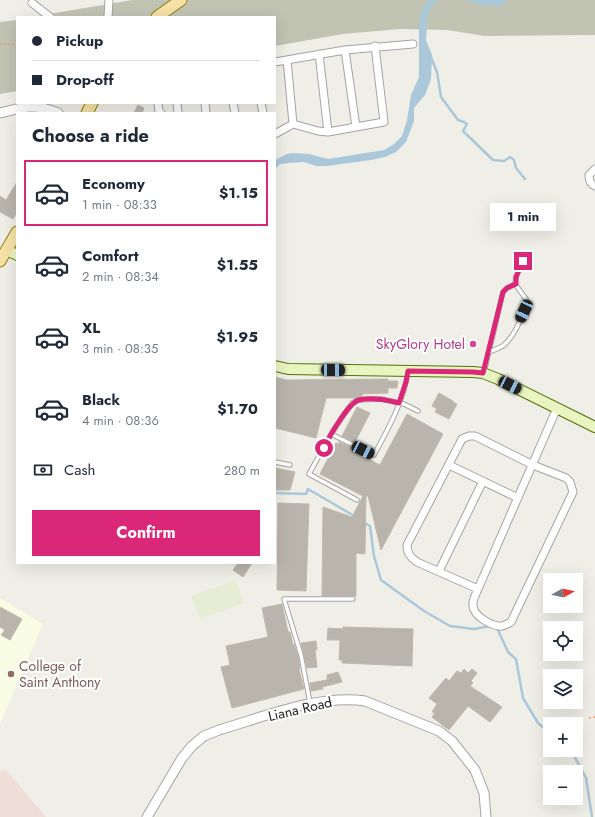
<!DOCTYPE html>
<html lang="en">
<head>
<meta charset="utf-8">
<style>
  body { margin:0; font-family:Jost,sans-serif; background:#f2f2f3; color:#1f2937; height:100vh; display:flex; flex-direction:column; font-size:15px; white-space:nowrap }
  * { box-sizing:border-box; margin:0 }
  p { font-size:13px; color:#747a83 }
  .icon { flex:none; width:22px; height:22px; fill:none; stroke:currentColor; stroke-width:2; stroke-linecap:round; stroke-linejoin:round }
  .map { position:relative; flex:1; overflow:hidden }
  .side { position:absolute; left:16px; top:112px; width:260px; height:452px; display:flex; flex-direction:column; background:#fff; border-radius:0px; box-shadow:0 4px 16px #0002 }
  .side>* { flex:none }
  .top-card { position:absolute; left:16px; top:16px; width:260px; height:88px; border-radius:0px; box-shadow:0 4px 16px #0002; display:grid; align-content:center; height:88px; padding:0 16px; background:#fff }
  .needle { width:26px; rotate:82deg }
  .controls { position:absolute; left:543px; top:573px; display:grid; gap:8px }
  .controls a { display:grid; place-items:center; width:40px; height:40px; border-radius:0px; background:#fff; box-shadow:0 4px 16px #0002; font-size:20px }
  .end { position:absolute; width:18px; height:18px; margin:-9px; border:5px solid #db2777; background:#fff; box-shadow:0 0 0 2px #fff }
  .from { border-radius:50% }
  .bubble { position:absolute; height:28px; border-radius:0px; background:#fff; box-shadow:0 4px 16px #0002; font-size:13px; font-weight:700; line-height:28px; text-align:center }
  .car { position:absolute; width:12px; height:24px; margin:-12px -6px; border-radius:5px; box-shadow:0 0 3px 1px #0007; background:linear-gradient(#222 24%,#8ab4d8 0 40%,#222 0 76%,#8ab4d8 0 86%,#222 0) }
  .top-card b { display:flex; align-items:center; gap:14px; height:38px; font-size:15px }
  .top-card b+b { border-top:1px solid #e0e1e3 }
  .top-card i { width:10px; height:10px; background:#1f2937 }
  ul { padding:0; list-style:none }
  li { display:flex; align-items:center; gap:12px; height:66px; margin:0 8px 6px; padding:0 8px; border:2px solid transparent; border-radius:0px }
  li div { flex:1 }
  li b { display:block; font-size:15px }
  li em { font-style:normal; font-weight:700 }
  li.selected { border-color:#db2777 }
  li>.icon { width:36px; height:36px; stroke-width:1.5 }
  h2 { padding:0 16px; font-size:18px; line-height:48px }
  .pay { display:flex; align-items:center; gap:10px; height:44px; padding:0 16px; font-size:15px }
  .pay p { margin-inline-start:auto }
  .cta { display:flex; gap:8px; margin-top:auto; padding:8px 16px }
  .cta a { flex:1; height:46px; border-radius:0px; background:#db2777; color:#fff; font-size:16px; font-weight:700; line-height:46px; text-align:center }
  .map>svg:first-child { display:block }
</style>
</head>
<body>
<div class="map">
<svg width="595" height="817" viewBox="0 0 595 817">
  <rect width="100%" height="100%" fill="#f0efe7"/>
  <path fill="#efddd8" d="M6,770L46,817H0V771Z"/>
  <path fill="#f8fde3" d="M0,598L43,624L0,724Z"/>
  <path fill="#c1c4b3" d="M132,0H595V35L485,36L447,30L400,29L343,34L275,46V17H32Z
    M17,20V91L0,94V22Z"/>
  <path fill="#e7edd4" d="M236,580L244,603L200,619L191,596Z"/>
  <path fill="#abc7da" d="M429,0H437L428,12L426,40L432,55L431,79L425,95L414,108V121L406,142L396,152L385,157L371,160L327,166H316L304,162L289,163L280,164L275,169V160L287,154L293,153L309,154L328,159L384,150L394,144L402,136L407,120L411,95L419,77V26L422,9Z
    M465,0H507L501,6L482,5Z"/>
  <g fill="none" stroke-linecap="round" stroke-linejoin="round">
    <path stroke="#abc7da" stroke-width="2.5" d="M431,57L437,72L441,97L458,120L464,122L467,124L463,131L493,160L504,161L510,157L514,160L516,168L525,179
      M275,493L306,494L308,489L356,517
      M363,522L370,526L374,556L381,580L424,611L450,626L474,629L491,626
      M497,628L508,652L516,659L523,698L538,723L550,733
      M571,750L586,778L592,817"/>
  </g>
  <path fill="#b9b5ad" stroke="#c1b8ab" d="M138,105L144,108L142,113H134Z
    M17,182V212L13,219L0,212V196L6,200Z
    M275,377L286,380L388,379V381H398L397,388H388V393L362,394V397L355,398H326L316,438L275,428Z
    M439,393L453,401V402L457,404L449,419L435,412L437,409L432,406Z
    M357,407L370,413L355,442L342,436Z
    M407,414L443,434L381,550L368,496H366L365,554L356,553V596H322L323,507L352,517L363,496L320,474L336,443L338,444L339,442L352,448L351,450L380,465Z
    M275,468L295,472L290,490H275Z
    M278,503L309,504L306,591L277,590Z
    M238,563H252L243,577L233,570Z
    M282,604L288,632H290L293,645L294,644L298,656L300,669H299L304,689L232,708L221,667L230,665L226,646L268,637L262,608Z
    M0,607L22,619L10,640L1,635L5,630L0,627Z
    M343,627L413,629L412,666L342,663V660H339L340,640H327L328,628L343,629Z
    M316,641L317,650H315L317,667L307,668L301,643Z
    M464,669L468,673L472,669L477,673L471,681L473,683L470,686L502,707L490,722L468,706L449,730L432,717L435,713L432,712L437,704L429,698L446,678L449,681L457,671L461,673Z
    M338,672L342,682L322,687L323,689L311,691L310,683L327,680V675Z"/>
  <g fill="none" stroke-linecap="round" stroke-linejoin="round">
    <defs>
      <path id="service" d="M489,352C494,350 500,348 504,345C516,334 523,315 526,299L515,284L516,277L523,261
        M484,372L503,292L507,288L515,284
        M331,434L374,455C388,429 404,401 408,371
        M275,462L290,465
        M357,500L309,474L331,434L352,403L358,400L381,399L404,404L418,411
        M310,703L301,655L284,599H353"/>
      <path id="minor" d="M32,3L50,17
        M108,17L109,0
        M345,50L356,127
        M319,54L328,132
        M287,60L293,124
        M275,62L345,50L413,44
        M158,103L159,112L161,113
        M177,103L178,113
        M205,103L206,113
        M233,103L235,113
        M261,103L263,113
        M275,134L293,124L318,131L328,132L384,122L375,46
        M595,169L589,175C589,180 590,184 595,186
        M449,465L518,498
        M439,571L483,481
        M478,589L417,562C410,557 407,553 407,545L462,439L469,436H475L533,465L566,478L570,482L573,492L511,622C507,624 503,627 499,626C490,625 474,616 473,606C472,600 476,594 478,589L557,408"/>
      <path id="tertiary" d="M0,113C24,107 34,103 58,113
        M147,817L182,758L192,746L204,736L219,730C263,717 320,694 365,701L439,731L452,741L475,770L484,793L486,817"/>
      <path id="secondary" d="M7,250L17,255
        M275,366L288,369L473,372L483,373L498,379L595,427"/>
      <path id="primary" d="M157,17L181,0
        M87,113L92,103
        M0,261L17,232"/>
    </defs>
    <use href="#service" stroke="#a4a4a4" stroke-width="5.5"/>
    <use href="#minor" stroke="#a4a4a4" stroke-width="9"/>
    <use href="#tertiary" stroke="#a4a4a4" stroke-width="11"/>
    <use href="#secondary" stroke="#54710d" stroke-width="12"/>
    <use href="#primary" stroke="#927e0b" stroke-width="13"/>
    <path stroke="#f09a78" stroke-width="1.5" stroke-dasharray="2 2" stroke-linecap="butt" d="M0,44L17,45
      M589,718L595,717"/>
    <use href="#service" stroke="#fff" stroke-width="3.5"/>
    <use href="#minor" stroke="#fff" stroke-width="7"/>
    <use href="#tertiary" stroke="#fff" stroke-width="9"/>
    <use href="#secondary" stroke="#e9f5c0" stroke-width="10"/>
    <use href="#primary" stroke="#f6e2a7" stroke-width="11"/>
  </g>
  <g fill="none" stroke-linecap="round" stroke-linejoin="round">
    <path stroke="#db2777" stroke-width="5" d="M324,448C329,437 348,403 359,400C372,397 387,400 399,403L406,382L408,371L473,372L483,373L503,292L507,288L516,284V277L523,261"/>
  </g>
  <circle fill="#d1479c" stroke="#fff" stroke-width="1.5" cx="473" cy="344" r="4"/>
  <circle fill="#8d6e63" stroke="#fff" stroke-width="1.5" cx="11" cy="674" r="4"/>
  <g text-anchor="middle" stroke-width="4" stroke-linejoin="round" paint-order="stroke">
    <g font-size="14" fill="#b23c85" stroke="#fff" text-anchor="end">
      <text x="465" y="349">SkyGlory Hotel</text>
    </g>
    <g font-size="14" fill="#785e54" stroke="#fff" text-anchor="start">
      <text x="19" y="671">College of<tspan x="19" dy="16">Saint Anthony</tspan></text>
    </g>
    <g font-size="14" fill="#202020" stroke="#fff">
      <text transform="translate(300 709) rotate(-13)" y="5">Liana Road</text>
    </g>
  </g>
</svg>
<div class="controls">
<a><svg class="needle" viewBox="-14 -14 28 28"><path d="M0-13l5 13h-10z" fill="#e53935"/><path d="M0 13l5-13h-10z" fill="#747a83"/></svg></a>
<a><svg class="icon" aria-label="locate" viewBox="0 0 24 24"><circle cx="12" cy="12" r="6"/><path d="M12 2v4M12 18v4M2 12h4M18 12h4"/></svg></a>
<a><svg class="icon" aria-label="layers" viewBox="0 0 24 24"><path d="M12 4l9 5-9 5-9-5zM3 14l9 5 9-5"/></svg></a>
<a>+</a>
<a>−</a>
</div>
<i class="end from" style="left:324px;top:448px"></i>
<i class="end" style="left:523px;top:261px"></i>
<div class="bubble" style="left:490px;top:203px;width:66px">1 min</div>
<i class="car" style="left:524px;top:311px;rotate:205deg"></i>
<i class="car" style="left:333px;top:370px;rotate:91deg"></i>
<i class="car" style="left:510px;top:385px;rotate:117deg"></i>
<i class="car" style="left:363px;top:450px;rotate:116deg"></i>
<div class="top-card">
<b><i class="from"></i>Pickup</b>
<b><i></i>Drop-off</b>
</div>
<section class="side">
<h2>Choose a ride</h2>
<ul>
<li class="selected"><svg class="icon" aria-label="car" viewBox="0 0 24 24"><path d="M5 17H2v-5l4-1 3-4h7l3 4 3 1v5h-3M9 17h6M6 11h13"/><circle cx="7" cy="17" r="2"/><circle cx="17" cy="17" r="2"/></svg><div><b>Economy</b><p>1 min · 08:33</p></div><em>$1.15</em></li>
<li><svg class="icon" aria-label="car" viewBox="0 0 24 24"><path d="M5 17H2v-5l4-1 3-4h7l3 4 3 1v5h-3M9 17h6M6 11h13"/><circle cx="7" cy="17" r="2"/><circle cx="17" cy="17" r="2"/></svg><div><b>Comfort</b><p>2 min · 08:34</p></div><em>$1.55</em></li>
<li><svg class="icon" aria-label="car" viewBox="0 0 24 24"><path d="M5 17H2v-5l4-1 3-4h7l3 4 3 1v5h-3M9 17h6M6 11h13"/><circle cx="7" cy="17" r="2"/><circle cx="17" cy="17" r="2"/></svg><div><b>XL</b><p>3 min · 08:35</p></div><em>$1.95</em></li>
<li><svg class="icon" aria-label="car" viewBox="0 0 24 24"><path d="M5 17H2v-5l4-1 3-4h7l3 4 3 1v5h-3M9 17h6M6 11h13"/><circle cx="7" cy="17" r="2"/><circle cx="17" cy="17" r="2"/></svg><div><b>Black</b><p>4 min · 08:36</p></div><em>$1.70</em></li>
</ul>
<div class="pay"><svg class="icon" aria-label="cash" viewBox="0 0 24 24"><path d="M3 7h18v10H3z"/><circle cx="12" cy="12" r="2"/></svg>Cash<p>280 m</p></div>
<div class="cta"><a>Confirm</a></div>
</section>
</div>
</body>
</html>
